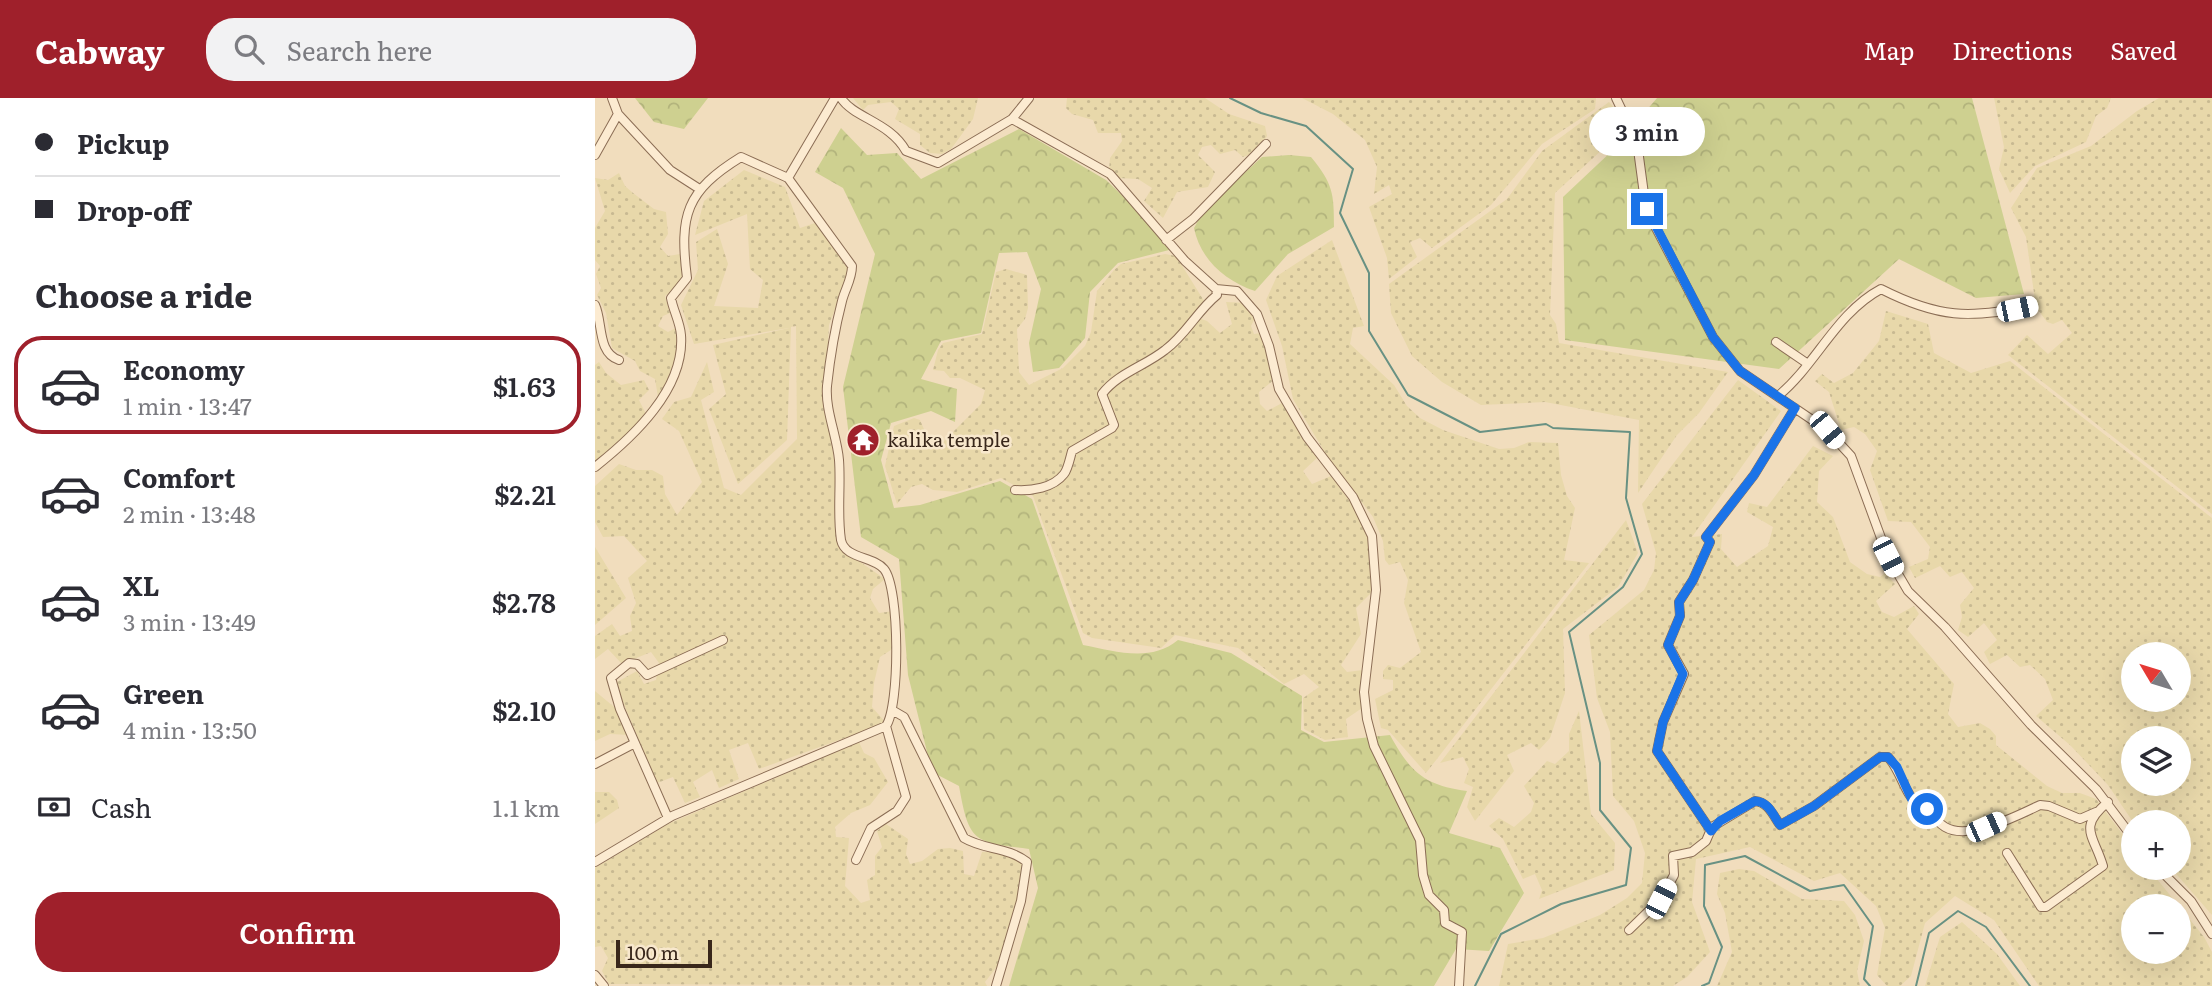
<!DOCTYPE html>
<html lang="en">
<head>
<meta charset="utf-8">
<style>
  body { margin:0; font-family:Literata,serif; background:#f2f2f3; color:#2b2b33; height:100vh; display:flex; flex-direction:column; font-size:26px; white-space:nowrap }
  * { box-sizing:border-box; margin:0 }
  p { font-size:23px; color:#7c7c81 }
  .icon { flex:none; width:38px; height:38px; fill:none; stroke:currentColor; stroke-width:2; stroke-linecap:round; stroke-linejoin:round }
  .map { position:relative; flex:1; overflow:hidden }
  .details { display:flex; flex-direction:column; background:#fff; width:595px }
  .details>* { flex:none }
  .guide { display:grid; align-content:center; height:154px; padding:0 35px; background:#fff }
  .needle { width:46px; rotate:308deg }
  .tools { position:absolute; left:1526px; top:544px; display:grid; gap:14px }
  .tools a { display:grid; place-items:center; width:70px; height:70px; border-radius:50%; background:#fff; box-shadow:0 7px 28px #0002; font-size:35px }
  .scale { position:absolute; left:21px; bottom:18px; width:96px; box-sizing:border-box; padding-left:7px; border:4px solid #39271b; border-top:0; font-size:19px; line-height:24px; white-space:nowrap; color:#39271b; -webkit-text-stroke:5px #f8e8cd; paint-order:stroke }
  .end { position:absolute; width:32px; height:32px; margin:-16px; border:9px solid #1a73e8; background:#fff; box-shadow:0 0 0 4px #fff }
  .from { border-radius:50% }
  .bubble { position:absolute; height:49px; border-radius:24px; background:#fff; box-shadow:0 7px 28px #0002; font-size:23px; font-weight:600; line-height:49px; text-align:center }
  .car { position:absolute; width:21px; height:42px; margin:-21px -10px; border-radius:9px; box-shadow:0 0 5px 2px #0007; background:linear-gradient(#fff 24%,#345 0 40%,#fff 0 76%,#345 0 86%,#fff 0) }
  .guide b { display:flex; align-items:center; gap:24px; height:66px; font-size:26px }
  .guide b+b { border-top:2px solid #e1e1e2 }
  .guide i { width:18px; height:18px; background:#2b2b33 }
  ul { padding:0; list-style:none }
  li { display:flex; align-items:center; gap:21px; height:98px; margin:0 14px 10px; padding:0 21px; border:4px solid transparent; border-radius:28px }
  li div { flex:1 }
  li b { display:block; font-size:26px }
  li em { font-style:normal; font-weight:600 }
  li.on { border-color:#9f202b }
  li>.icon { width:63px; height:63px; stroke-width:1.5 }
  h2 { padding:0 35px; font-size:32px; line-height:84px }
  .pay { display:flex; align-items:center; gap:18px; height:77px; padding:0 35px; font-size:26px }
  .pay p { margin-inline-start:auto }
  .action { display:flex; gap:14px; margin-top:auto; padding:14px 35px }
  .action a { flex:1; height:80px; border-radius:28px; background:#9f202b; color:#fff; font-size:28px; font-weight:600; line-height:80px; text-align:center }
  header { display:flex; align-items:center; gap:42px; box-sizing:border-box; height:98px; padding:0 35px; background:#9f202b; color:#fff }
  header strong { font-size:33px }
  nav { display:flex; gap:38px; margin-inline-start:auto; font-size:24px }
  .search { width:490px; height:63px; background:#f2f2f3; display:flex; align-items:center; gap:18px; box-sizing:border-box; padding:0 24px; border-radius:28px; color:#7c7c81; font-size:26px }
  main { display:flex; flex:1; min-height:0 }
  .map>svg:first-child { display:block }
</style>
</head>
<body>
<header>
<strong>Cabway</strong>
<div class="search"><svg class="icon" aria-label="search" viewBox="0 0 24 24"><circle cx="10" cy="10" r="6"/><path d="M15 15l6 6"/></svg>Search here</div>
<nav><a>Map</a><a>Directions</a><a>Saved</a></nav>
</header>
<main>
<section class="details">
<div class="guide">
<b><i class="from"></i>Pickup</b>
<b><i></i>Drop-off</b>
</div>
<h2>Choose a ride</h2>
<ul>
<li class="on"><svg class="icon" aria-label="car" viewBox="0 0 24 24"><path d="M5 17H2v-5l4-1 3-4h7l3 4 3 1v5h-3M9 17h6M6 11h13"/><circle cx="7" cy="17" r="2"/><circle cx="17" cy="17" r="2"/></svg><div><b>Economy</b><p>1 min · 13:47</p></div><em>$1.63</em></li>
<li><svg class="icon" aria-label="car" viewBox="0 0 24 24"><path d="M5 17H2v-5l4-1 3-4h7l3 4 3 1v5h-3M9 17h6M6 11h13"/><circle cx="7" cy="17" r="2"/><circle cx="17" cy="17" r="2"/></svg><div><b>Comfort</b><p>2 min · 13:48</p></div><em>$2.21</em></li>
<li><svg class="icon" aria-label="car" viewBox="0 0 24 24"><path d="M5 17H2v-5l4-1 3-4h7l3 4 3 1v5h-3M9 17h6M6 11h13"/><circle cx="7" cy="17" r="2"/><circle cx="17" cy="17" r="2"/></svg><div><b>XL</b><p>3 min · 13:49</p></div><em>$2.78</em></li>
<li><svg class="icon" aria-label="car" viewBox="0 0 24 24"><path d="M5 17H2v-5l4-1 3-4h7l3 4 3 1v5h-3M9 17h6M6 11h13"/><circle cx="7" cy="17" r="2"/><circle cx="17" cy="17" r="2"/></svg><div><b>Green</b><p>4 min · 13:50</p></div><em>$2.10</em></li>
</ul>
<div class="pay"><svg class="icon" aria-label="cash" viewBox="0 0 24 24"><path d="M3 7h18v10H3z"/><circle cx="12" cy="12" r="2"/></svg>Cash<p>1.1 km</p></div>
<div class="action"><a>Confirm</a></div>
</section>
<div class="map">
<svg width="1617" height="888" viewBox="0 0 1617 888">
  <defs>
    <pattern id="farmland-dots" width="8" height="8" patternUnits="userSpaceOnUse" patternTransform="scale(1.75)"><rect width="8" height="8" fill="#e8d8aa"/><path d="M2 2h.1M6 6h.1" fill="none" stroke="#c8b992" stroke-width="1.8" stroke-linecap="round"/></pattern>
    <pattern id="forest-crowns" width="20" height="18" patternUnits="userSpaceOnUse" patternTransform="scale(1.75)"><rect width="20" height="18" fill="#ced090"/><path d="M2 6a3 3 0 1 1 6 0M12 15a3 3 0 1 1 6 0" fill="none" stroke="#b2b37c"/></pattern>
  </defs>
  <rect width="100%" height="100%" fill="#f1ddbd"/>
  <path fill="url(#farmland-dots)" fill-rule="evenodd" d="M258,0H383L378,21L356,51L347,56L335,55L325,47V36L300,21L304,11L296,4L273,7L268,12Z
    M472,0H610L634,16L670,28L672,38L662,54L648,59L640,52L625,56L616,47L607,49L603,57L620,74L613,89L582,94L568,120L549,103L557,90L543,81L523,80L514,72L515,60L527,43L526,35H503L498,22L477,16L471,10Z
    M707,0H1001L1000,11L947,46L896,107L837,150L825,140L815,144L822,159L794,181L792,160L774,109L797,96L794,87L779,96L782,69L770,42L738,16Z
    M1399,0H1516L1512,10L1501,18L1491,44L1440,68L1415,95L1404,71L1409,49Z
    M1564,0H1617V416L1413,257L1432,237L1453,256L1477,235L1467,222L1458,226L1452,224L1441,209L1431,139L1416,110L1442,70L1496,48L1542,13Z
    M1014,4L1034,27L960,95L955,217L961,226L964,245L1133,274L1104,315L1082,337L1043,395L1044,322L950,304L886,307L847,284L817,258L796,215L794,186L912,101L947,53Z
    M149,72L190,89L205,130L223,124L256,169L234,227L230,298L252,455L290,481L278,491L275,500L284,515L299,513V550L285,559L279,585L277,609L291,625L164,671L153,645L134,652L144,681L124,690L117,672L98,684L105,699L90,705L78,679L62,685L20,585L42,573L49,586L61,582L64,565L56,554L27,566L13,551L0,561V538L17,526L25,538L37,533L35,518L41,505L33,480L52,463L29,438L8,439L0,424V388L24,366L41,372H57L68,378L70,396L82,417L107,384L84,333L67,321L79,304L96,299L112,264L119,294L106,302L129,390L146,397L202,341L201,228L196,229L192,342L143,386L114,311L131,296L118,247L194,230L99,246L86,207L103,172L101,144L122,131L133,166L119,208L163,210L168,182L155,171L152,116L100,137L109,103Z
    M24,75L30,88L38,95L59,111L71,114L73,136L65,149L73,158L85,156L88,184L70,198L75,215L68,218L63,228L73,234L81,230L85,236L84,260L63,299L60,281L45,273L40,263L17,250L11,215L2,197L6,190L1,176L5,168L0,162V130L10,113L0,80L13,82Z
    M737,142L769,228L758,230L755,246L799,287L812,308L825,320L848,332L904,351L919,350L934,344L963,345L966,377L972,398L980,410L969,462L994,465L831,675L793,632L786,630L780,601L798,592V582L788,581V573L793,567L805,570L826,554L809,505L813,482L805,464L794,467L790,462L788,443L778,419L732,358L698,301L687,248L671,202L682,178Z
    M570,156L581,158L611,206L601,219L612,223L625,235L637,226L631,204L653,205L662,216L656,228L659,236L673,234L680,281L664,294L665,306L672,313L687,305L723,359L708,373L717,386L736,378L770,424L778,442L780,491L761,510L766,536L746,567L752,574L768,572L770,608L751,621L753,639L730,642L709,631L708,600L724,589L709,576L689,586L643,550L580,537L566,550L497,540L488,535L438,398L406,380L362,394L338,392L327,386L316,389L302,406L290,368L299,328L319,320L325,322L335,345L343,349L386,306L390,292L365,280H355L349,273L338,272L343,252L348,245L387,236L401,174L411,171L432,177L433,210L430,221L422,231L424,274L434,287L468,270L490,248L496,234L502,193L519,172L526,166Z
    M1291,213L1333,226L1339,255L1376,275L1415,263L1617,420V817L1576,770H1584V724H1538L1513,687L1475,647L1441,618L1458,602L1450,581L1435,567L1425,569L1412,557L1395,566L1389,554L1402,542L1389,525L1373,539L1363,532L1367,519L1365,507L1379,490L1367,474L1355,479L1345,468L1320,480L1314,469L1333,461L1335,449L1316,424L1293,423L1275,372L1282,353L1270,336L1259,329L1246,332L1234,294L1220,283L1227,276L1239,285L1258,275L1284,243ZM1538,556H1584V602H1538ZM1538,640H1584V686H1538Z
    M4,264L11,275L26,287L49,282L54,292L44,302L51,316L31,343L0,368V267Z
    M1143,282L1186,313L1097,439L1127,436L1126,451L1142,469L1173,448L1178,429L1152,414L1154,405L1172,409L1218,348L1238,358L1224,373L1222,404L1238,419L1255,464L1272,476L1285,479L1290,475L1300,486L1281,503L1287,514L1299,519L1319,508L1324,516L1312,531L1359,586L1353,616L1363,629L1385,625L1395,631L1401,638V647L1452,688L1467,695H1485L1501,701L1538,750V770H1553L1609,839L1617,854V888H1444L1399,822L1360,798L1330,825L1316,878L1305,888H1292L1282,877L1290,830L1281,808L1245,775L1219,783L1155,749L1101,761L1097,804L1115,854L1092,879L1078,888H904L913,846L948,840L1005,817L1032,800L1047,785L1050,755L1039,723L1018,698L1015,634L1002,600L994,537L1049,492L1059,472L1061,455L1047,406ZM1538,808H1584V854H1538Z
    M1031,422L1043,455L1023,489L968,531L970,595L955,640L944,652L936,645L912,657L919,673L880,723L872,709L878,689L869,685L874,671L868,659L845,665Z
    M0,449L31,500L0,527Z
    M0,593L24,613L35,637L15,636L0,643Z
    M984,613L996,716L1020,745L1019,772L944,801L947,792L940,776L928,781L908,741L894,728L904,720L919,729L936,714L939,705L929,688L952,663L960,666L974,653V636Z
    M264,644L269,655L279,660L293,684L275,707L256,715L240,729L241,739L254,740L250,788L266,805L275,802L272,782L280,777V758L287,749L282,733L291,726L313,741L311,756L315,766L327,763L343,751L355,750L368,753L369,776L379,778L387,754L400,753L426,761L434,775L411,857L390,884L392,888L14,886L7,873L13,860L6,848L0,849V770L73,726Z
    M0,694H14L22,702L24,710L0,726Z
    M1144,771L1159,773L1207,801L1249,803L1260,817L1269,843L1262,873L1265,888H1122L1137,854L1130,815L1122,796L1125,775Z
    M1367,824L1402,856L1425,888H1330L1345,839Z"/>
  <path fill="url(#forest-crowns)" d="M40,0H113L89,31L59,24Z
    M1062,0H1377L1429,196L1381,200L1304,161L1184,271L970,242L968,99L1019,51Z
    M246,30L272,57L302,55L326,81L424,31L511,82L582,150L523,165L495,194L490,240L464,270L438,274L434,245L446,191L432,154L404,155L386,235L346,243L326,281L362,291L360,324L336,313L296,325L286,362L299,410L325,407L405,383L437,401L488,547C520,553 555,565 583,542L636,555L707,598L706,632L729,644L795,637C816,675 829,687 872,693L854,735L905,750L929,795L894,853L861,851L839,888H414L443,790L434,751C379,744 374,745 364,688L337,674L313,577L304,461L266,439L248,289L280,156L248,90L220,74Z
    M694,57L716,59C738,86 739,95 739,129L693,156L660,193C630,183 605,161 599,130L609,112L667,59Z"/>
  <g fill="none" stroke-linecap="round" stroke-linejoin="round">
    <path stroke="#689183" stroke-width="2" d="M635,0L666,15L711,28L758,71L745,115L774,175V233L813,297L885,334L951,326L958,330L1035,334L1031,400L1047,456L1028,489L974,534L1005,665V712L1036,750L1031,787L966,806L906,836L880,888
      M1107,888L1114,885L1127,849L1109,808L1110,767L1150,758L1215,793L1249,787L1278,828L1269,881L1275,888
      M1321,888L1334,835L1363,813L1391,829L1435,888"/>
    <defs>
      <path id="minor" d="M246,0C259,20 295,24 311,53L343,65L417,21L515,76L590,163L621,191L642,193L662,216L674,248L684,291L712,339L758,399L777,438L781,492L769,594L772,621L779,648L825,742L828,777L834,797L849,812L850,825L867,834L864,888
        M1021,0L1042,44L1051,111L1118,239L1145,273L1232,332L1256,358L1293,459L1313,493L1350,529L1436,627L1501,691L1538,740
        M23,16L75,72L103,90
        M417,21L434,0
        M0,57L23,16L17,0
        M193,80L240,0
        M571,142L598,121L671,46
        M0,207C8,224 2,255 24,262
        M1181,244L1213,266
        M1183,298C1221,267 1241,215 1286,191C1343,220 1374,221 1437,208
        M0,369C38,339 90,291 86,237C85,224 78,212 76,200L92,180C84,117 91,93 146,59L193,80L257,168C257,181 250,191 247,203C240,230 235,260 232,288C230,312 242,338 244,362C246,388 242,416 246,442C250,461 278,458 289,471C305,490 305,608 291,628L77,718L0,764
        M420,392C437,393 458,390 469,376C473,371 475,360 477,353L517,330L519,327L507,296C523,275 550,268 570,252C591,237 602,213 622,197L621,191
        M297,612L309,619L369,740C389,752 413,749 432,764L426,803L401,888
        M0,666L40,645
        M73,720L25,611L16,580L34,565L42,566L52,577L128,542
        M1116,733L1062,653L1068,624L1089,576L1073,547L1085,518L1084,504L1098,482L1115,444L1111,439L1159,377L1200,310
        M1412,755L1446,809H1451L1508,768C1499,737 1482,730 1513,704
        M261,762L276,730L302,713L311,699L291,628
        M1563,770L1596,803L1617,836
        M1034,832L1066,801L1079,777L1078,758L1097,754L1111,743L1117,729L1160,703C1173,704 1178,717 1185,727L1219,708L1285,659H1293C1306,673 1309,695 1323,707L1327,705C1335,714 1340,723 1350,729C1373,743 1422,718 1445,707L1454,708L1485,721L1501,714
        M0,877L9,888"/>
    </defs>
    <use href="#minor" stroke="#8b6d55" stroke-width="10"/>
    <use href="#minor" stroke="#fcebd1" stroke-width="8"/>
  </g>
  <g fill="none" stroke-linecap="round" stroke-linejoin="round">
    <path stroke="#1a73e8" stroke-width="9" d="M1052,111L1118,239L1145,273L1200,310L1159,377L1111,439L1115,444L1098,482L1084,504L1085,518L1073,547L1088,576L1068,624L1062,653L1116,733L1125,723L1160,703C1174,704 1178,717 1185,727L1219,708L1285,659H1293L1302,669L1317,702L1332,711"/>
  </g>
  <defs>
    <symbol id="temple-disc" viewBox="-11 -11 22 22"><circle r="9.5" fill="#9f202b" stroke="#f8e8cd"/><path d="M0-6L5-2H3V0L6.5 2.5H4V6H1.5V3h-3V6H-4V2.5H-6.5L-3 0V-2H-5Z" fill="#fff"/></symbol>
  </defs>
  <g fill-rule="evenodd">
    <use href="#temple-disc" x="249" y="323" width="38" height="38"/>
  </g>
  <g text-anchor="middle" stroke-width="5" stroke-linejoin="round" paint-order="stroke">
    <g font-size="19" fill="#39271b" stroke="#f8e8cd" text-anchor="start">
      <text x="292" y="349">kalika temple</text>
    </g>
  </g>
</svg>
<div class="tools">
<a><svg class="needle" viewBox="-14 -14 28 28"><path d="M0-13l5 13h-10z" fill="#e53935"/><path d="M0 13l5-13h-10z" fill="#7c7c81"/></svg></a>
<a><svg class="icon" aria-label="layers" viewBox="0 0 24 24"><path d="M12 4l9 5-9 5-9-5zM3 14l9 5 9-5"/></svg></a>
<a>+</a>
<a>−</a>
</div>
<div class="scale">100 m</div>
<i class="end from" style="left:1332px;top:711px"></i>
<i class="end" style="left:1052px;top:111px"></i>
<div class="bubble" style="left:994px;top:9px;width:116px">3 min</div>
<i class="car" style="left:1422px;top:211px;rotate:78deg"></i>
<i class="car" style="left:1232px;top:332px;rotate:140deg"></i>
<i class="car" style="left:1293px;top:459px;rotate:153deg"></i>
<i class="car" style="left:1391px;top:729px;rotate:66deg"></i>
<i class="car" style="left:1066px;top:801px;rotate:27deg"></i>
</div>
</main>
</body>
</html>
